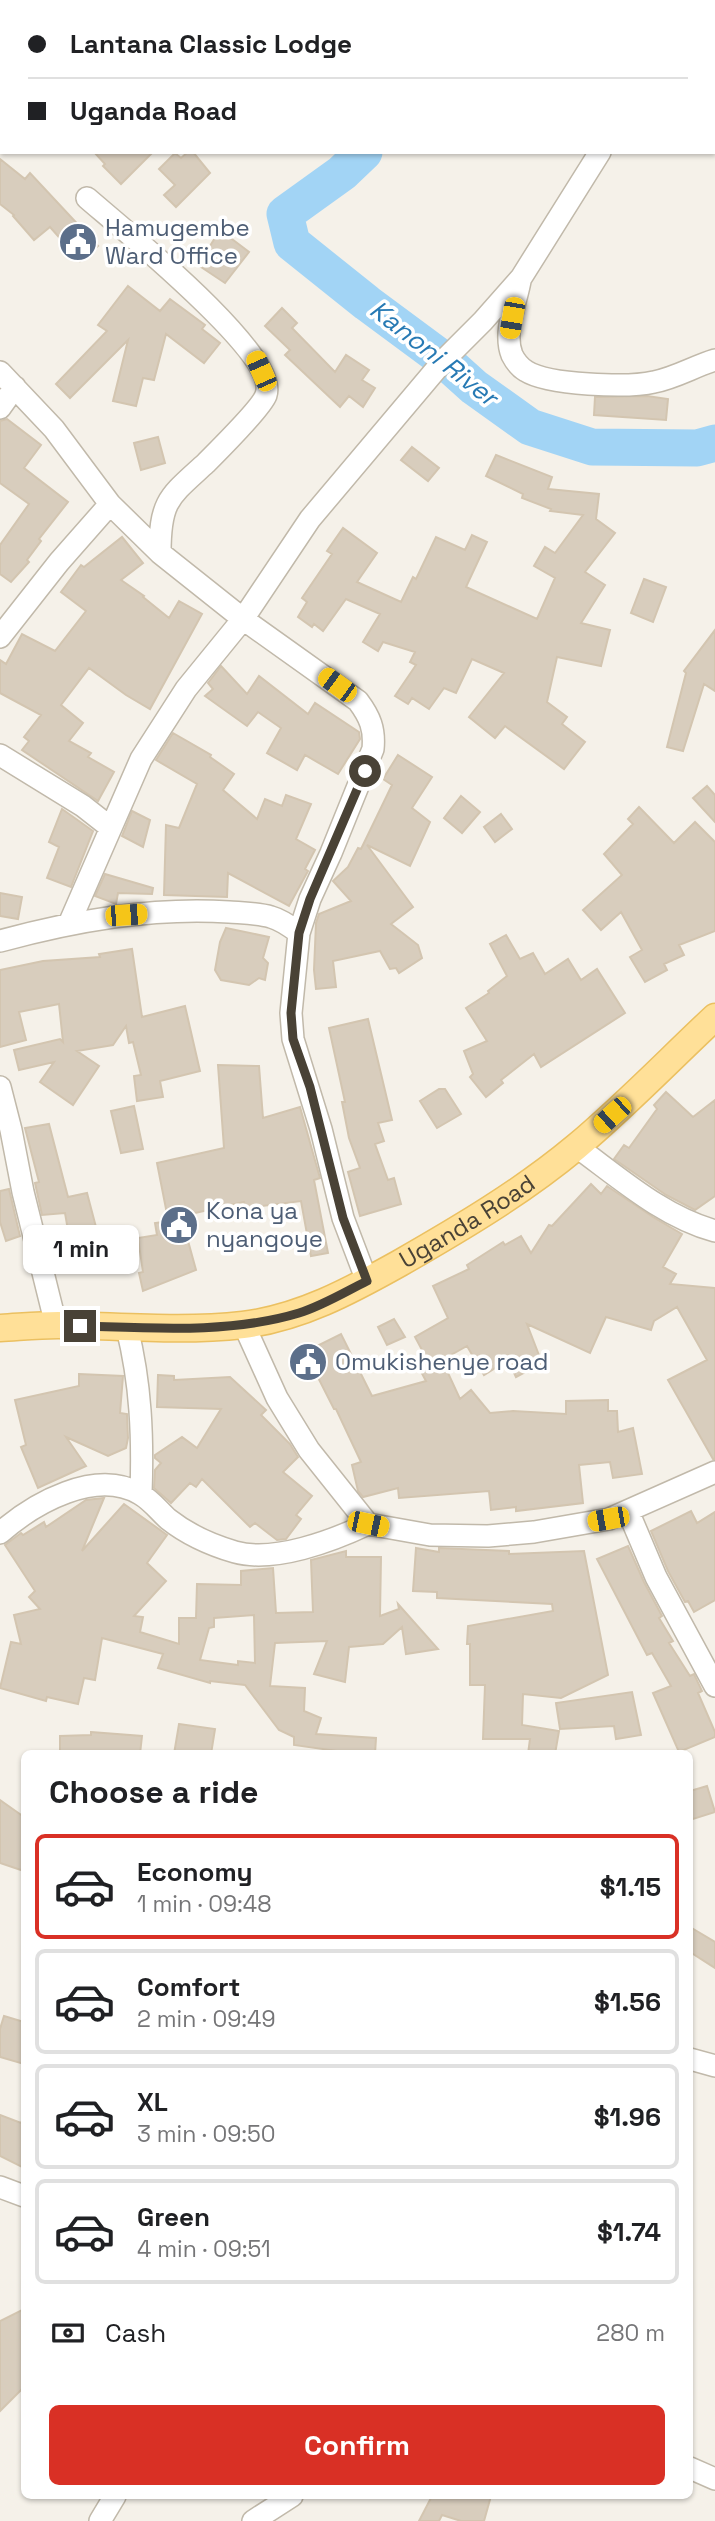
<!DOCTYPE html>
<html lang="en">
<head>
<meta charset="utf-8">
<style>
  body { margin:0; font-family:"Space Grotesk",sans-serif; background:#f2f2f2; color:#202124; height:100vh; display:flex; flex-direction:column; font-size:26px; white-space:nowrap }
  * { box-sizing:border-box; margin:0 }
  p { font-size:23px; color:#757577 }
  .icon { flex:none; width:38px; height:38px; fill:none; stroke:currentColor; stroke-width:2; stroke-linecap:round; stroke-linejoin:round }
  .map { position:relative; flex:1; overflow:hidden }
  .sheet { position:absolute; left:21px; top:1750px; width:672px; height:749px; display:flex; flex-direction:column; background:#fff; border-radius:10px; box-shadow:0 2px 5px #0004 }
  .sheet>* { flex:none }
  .top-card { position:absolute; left:0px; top:0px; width:716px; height:154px; box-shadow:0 2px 5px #0004; display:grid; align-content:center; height:154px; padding:0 28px; background:#fff }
  .end { position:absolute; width:32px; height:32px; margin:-16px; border:9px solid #494236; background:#fff; box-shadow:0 0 0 4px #fff }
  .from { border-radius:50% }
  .bubble { position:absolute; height:49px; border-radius:10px; background:#fff; box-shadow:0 2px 5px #0004; font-size:23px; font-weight:700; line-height:49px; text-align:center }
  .car { position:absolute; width:21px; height:42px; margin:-21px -10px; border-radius:9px; box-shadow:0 0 5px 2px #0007; background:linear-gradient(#f5c518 24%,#345 0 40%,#f5c518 0 76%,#345 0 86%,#f5c518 0) }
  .top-card b { display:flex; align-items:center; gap:24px; height:66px; font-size:26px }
  .top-card b+b { border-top:2px solid #e0e0e0 }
  .top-card i { width:18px; height:18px; background:#202124 }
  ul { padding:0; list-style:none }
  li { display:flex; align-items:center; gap:21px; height:105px; margin:0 14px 10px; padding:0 14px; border:4px solid #e0e0e0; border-radius:10px }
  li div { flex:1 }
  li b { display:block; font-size:26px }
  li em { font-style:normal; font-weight:700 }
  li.on { border-color:#d93025 }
  li>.icon { width:63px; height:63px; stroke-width:1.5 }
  h2 { padding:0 28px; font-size:32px; line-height:84px }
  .pay { display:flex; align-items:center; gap:18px; height:77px; padding:0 28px; font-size:26px }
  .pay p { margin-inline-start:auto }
  .button { display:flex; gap:14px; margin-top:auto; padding:14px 28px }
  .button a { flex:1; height:80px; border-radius:10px; background:#d93025; color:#fff; font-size:28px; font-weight:700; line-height:80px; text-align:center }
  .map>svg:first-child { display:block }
</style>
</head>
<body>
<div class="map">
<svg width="715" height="2521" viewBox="0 0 715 2521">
  <rect width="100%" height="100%" fill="#f5f1e9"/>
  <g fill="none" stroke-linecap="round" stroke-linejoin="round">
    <path stroke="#a2d4f5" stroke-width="37" d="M402,0L403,2
      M364,152L342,173L285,214L292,243L367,303L444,360L474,387L530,427L592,447L697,448L715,443"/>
  </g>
  <path fill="#d8cdbd" stroke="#d3c5b0" stroke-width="2" fill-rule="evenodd" d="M94,152H153L121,184L103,166L105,164Z
    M188,152H193L210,173L176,207L164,195L175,185L159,169L175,153L181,158Z
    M0,159L25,179L30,173L98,246L80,261L50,227L34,240L13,216L14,215L0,204Z
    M220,230L249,252L225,283L198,265Z
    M128,286L160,311L170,299L205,325L202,329L220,343L204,363L166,334L154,380L143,378L136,406L113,401L128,340L70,398L56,384L107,331L98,325Z
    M282,308L297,323L292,328L335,372L346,355L369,370L362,380L375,388L363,407L349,396L340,407L285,355L290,350L265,326Z
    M647,396L668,399L666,420L594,415L595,397Z
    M7,419L41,445L24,468L68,502L39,539L41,541L27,560L29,562L11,582L0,574V545L29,504L0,483V421Z
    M158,437L165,463L141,470L134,443Z
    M412,447L439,468L428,481L401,460Z
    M496,455L552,477L548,489L599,494L596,519L615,533L585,572L605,585L581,623L610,630L601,666L557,657L547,702L567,717L562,724L585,742L564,769L505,726L495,738L469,717L504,673L472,659L456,693L444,688L429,709L412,698L408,704L395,696L416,665L410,662L415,652L383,642L378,651L363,642L380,614L346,599L323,631L314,624L312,627L298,617L307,602L302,598L332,554L327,551L343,528L377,553L357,582L401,602L413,577L416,579L436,537L465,550L472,535L487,542L466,587L537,619L555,578L534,566L545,547L555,553L583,515L550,511L551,509L522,498L523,494L486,476Z
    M122,537L143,563L121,580L144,596L143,597L169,618L179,601L202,614L150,709L126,695L89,668L61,705L83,723L69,741L91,753L88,757L114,772L98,801L22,750L29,741L24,737L41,715L0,693V660L6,664L22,634L55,651L86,611L61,592L81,565L84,567Z
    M644,579L666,587L653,622L631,613Z
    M715,630V691L704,684L683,751L667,747L686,673L684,671Z
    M221,666L247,694L259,676L308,714L315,703L359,732L360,739L338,774L305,755L297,770L267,753L281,728L258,712L247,726L205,696L213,689L208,683Z
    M173,733L211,755L210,757L234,774L223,790L257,819L265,799L282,806L286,795L311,804L296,839L315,850L305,869L308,871L289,906L228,873L227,897L164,895L166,825L179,828L197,784L156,760Z
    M398,755L432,777L412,808L430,822L410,866L367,845L413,907L391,924L418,945L422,958L399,973L396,968L390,969L380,951L333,961L336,987L316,989L314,970L316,923L319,914L351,901L333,881L348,867L358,848L361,849L392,785L383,779Z
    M707,786L715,795V822L693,798Z
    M461,796L480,812L462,833L444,818Z
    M639,807L674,843L695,822L715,842V931L679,945L684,955L664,964L667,970L645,982L630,957L642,950L621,912L601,930L583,910L622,875L604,854L633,824L628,819Z
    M62,809L93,831L71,887L47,878L59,847L49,842Z
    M132,811L150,820L143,847L122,836Z
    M501,814L512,829L495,842L484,827Z
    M105,874L153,888L152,894L118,893L116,904L95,896Z
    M0,893L22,897L18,919L0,916Z
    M226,928L269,937L263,958L268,963L265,980L259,978L249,985L221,980L215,970L220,942Z
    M506,935L520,959L533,953L545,974L568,959L581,980L597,969L625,1013L541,1067L534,1054L501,1080L503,1083L486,1097L470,1077L473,1074L464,1051L487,1041L466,1008L489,993L488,991L507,976L490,944Z
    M132,949L142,1017L185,1006L200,1071L160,1081L163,1097L137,1101L134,1076L141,1075L133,1042L129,1043L126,1026L113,1045L77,1051L99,1066L73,1105L40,1082L54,1062L19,1070L14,1050L60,1039L63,1042L59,1004L19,1012L26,1040L0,1047V970L43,961L100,957L99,954Z
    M368,1019L392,1120L378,1123L384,1141L375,1144L388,1180L394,1178L401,1204L360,1216L348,1172L360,1168L349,1138L342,1102H345L329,1028Z
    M218,1065L259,1066L263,1118L300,1107L320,1178L314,1180L328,1253L311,1256L301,1201L246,1208L244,1202L168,1219L157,1163L224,1148Z
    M439,1089H445L461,1114L437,1128L420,1101Z
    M666,1092L693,1117L715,1100V1196L695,1210L666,1195L614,1159L624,1145L629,1148L657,1109L654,1105Z
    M134,1106L143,1149L121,1153L111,1111Z
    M49,1124L68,1197L87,1193L96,1227L69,1236L65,1213L42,1215L35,1183L39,1182L25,1128Z
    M591,1184L601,1194L607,1186L653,1217L682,1234L663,1267L676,1274L670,1284L715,1288V1459H713L668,1380L707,1360L677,1307L654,1321L651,1330L606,1317L590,1353L527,1324L542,1363L516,1377L508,1360L484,1375L467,1346L442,1360L460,1399L471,1390L490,1413L513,1411L566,1414V1401L608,1400V1411H617L618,1432L633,1428L642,1474L613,1478L610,1462L579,1465L583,1503L516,1511V1507L491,1510L489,1491L399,1498L398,1488L363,1497L358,1491L352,1465L361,1462L336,1409H334L305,1352L341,1334L372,1396L426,1381L419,1368L429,1363L415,1337L448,1318L433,1286L469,1269L467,1265L503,1242L505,1245L521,1236L531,1253L549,1225L552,1226Z
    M9,1189L20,1236L6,1241L0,1222V1191Z
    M182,1219L196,1270L143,1291L139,1273L143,1272L138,1238L157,1235L155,1223Z
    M394,1319L405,1337L387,1345L378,1327Z
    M79,1374L123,1376L120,1413L127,1414L128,1438L126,1448L108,1456L66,1437L86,1466L38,1488L21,1447L26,1445L15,1400L79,1386Z
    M158,1375L174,1376V1380L230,1377L266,1410L261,1415L290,1444L298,1457L283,1472L312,1496L296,1515L301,1519L286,1539L277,1540L255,1523L250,1527L202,1479L196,1487L190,1483L171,1503L154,1488L155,1470L161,1463L155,1458V1455L182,1437L197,1448L221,1409L157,1407Z
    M104,1498L82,1551L124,1504L167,1535L147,1563L166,1581L134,1616L143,1617L140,1632L179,1644V1618H196L197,1584L241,1585V1571L273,1568L276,1613L313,1612L311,1560L346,1551V1557H381L380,1616L399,1609L398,1604L438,1649L406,1654L402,1627L383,1644L349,1647L345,1682L314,1674L327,1641L275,1643L270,1686L305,1688L304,1711L321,1718L316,1734L376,1738L375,1754H358L294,1745V1737L279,1730L245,1685L210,1681V1683L158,1668L163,1654L102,1638L95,1680L84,1678L78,1704L47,1697L46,1701L0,1688L11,1642L21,1644L14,1615L40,1609L29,1597L35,1591L5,1545L21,1533L23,1535L44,1522L46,1527L86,1500ZM254,1615L255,1663L238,1661V1665L200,1660L209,1628L214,1627V1618Z
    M691,1511L697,1523L715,1512V1600L694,1612L688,1601L685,1602L668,1571L651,1531Z
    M628,1546L644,1582L662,1616L659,1618L673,1641L669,1643L690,1676L694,1674L702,1691L698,1693L715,1732V1737L679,1752L653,1693L671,1686L652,1653L647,1655L597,1559Z
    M416,1548L439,1552V1548L509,1551V1554L584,1551L608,1675L561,1698L523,1694L522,1725L559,1731L555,1754H528L530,1739H483L485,1685H470V1644H467L468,1626L553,1611L552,1604L437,1598V1592L413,1591Z
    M632,1692L641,1735L616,1739L614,1726L560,1729L556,1703Z
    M179,1724L215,1729L211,1754H174Z
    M91,1732L142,1736L140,1754H60V1736L91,1735Z
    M707,1786L715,1812L690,1820V1791Z
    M0,1800L24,1817V1871L0,1863Z
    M690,1927L715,1942V1968L690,1952Z
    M4,2016L24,2022V2064L0,2057V2029Z
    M0,2115L21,2123L24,2118V2168L0,2156Z
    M24,2309V2387L0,2411V2321Z
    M432,2496H491L484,2521H461L442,2515L439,2521H419Z"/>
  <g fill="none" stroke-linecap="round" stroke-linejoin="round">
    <defs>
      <path id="minor" d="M689,2L690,0
        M87,198C119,226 280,355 266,395C262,407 217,452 206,463C169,497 160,500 160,553
        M520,281C516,303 503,333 512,355C515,361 521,368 526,371C548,385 628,388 654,382C675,378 695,366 715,360
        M0,372L54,429L110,504L160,553L243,619L358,701C370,717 375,729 373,749L331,853L310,899L299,933L291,1013L293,1039L321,1129L343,1218L367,1281
        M0,408L15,387
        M0,637L59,562L110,504
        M0,755L83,806L111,828
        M69,924L141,759L186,689L243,619L310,519L444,360L483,321L521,278L600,152
        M0,941C74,921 151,907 229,912C242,913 258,913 271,917C282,920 291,927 299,933
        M0,1087L11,1130L23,1192L56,1325
        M577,1147C621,1179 662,1216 715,1231
        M244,1325L277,1398L309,1450L368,1524L430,1535L488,1536L534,1532L609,1519L715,1472
        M127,1328C141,1384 143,1437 141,1494
        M628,1511L656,1577L715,1686
        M0,1533C34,1503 96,1468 140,1494C151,1500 159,1511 168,1519C187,1534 211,1545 235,1552C274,1563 332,1541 368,1524
        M690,2059L715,2066
        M0,2187L24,2196
        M690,2468L715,2479
        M100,2521L115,2496
        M253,2521L292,2496"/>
      <g id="major">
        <path id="s1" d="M0,1328C19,1327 39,1325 58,1325C120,1326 182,1332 243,1325C300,1318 350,1291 400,1263C461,1228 522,1192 576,1147C625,1106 669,1060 715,1017"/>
      </g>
    </defs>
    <use href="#minor" stroke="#c1b9aa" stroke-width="24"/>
    <use href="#major" stroke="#ebc061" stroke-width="29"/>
    <use href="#minor" stroke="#fff" stroke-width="21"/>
    <use href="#major" stroke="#ffe098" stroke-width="26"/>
  </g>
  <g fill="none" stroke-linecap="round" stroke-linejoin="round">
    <path stroke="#494236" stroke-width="9" d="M80,1326C151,1328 230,1334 299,1313C322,1306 345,1292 367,1281L343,1218L310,1087L293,1039L291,1013L299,933L310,899L365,771"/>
  </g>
  <defs>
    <symbol id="civic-disc" viewBox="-11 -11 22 22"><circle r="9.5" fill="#5c6f8a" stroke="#fff"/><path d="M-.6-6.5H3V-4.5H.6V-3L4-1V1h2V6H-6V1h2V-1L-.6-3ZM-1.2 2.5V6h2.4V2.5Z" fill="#fff"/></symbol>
  </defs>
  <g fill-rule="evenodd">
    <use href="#civic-disc" x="56" y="220" width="44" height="44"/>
    <use href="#civic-disc" x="157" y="1203" width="44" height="44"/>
    <use href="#civic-disc" x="286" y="1340" width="44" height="44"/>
  </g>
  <g text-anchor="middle" stroke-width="7" stroke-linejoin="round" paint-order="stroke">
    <g font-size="24" fill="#4e5e75" stroke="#fff" text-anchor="start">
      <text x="105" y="236">Hamugembe<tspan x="105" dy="28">Ward Office</tspan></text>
      <text x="206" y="1219">Kona ya<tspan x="206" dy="28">nyangoye</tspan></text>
      <text x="335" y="1370">Omukishenye road</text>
    </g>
    <g font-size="24" fill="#494236" stroke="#fff">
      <text dy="8" stroke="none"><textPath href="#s1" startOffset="492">Uganda Road</textPath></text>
    </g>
    <g font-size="26" font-style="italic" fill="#277ab4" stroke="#fff">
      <text transform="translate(434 353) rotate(38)" y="9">Kanoni River</text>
    </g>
  </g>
</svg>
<i class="end from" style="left:365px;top:771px"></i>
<i class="end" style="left:80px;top:1326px"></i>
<div class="bubble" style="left:23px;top:1225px;width:116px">1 min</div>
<i class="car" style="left:512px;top:318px;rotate:190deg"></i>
<i class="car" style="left:261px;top:371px;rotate:336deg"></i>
<i class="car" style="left:337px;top:685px;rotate:306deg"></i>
<i class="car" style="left:126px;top:915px;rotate:86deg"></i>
<i class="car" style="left:612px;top:1115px;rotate:228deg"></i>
<i class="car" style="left:608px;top:1519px;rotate:260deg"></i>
<i class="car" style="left:368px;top:1524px;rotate:102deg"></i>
<div class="top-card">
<b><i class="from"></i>Lantana Classic Lodge</b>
<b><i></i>Uganda Road</b>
</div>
<section class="sheet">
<h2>Choose a ride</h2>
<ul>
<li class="on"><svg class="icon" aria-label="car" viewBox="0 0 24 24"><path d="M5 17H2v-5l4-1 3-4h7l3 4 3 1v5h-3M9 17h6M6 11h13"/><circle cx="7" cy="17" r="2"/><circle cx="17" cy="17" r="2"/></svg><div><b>Economy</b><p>1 min · 09:48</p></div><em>$1.15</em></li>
<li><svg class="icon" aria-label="car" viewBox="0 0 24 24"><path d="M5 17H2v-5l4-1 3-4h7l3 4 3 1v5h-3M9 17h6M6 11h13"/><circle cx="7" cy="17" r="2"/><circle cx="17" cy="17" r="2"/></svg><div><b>Comfort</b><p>2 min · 09:49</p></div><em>$1.56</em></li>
<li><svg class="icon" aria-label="car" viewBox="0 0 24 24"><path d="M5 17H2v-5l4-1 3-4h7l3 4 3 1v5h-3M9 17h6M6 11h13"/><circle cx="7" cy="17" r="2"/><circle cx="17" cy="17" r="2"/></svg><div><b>XL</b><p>3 min · 09:50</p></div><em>$1.96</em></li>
<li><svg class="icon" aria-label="car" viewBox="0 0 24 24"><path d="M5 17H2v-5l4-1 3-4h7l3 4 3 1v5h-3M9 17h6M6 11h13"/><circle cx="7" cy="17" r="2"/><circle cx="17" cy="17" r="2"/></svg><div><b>Green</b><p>4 min · 09:51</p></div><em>$1.74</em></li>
</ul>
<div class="pay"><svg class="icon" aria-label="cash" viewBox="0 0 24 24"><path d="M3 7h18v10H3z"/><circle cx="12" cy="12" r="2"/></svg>Cash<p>280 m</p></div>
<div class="button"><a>Confirm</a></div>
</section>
</div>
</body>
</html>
